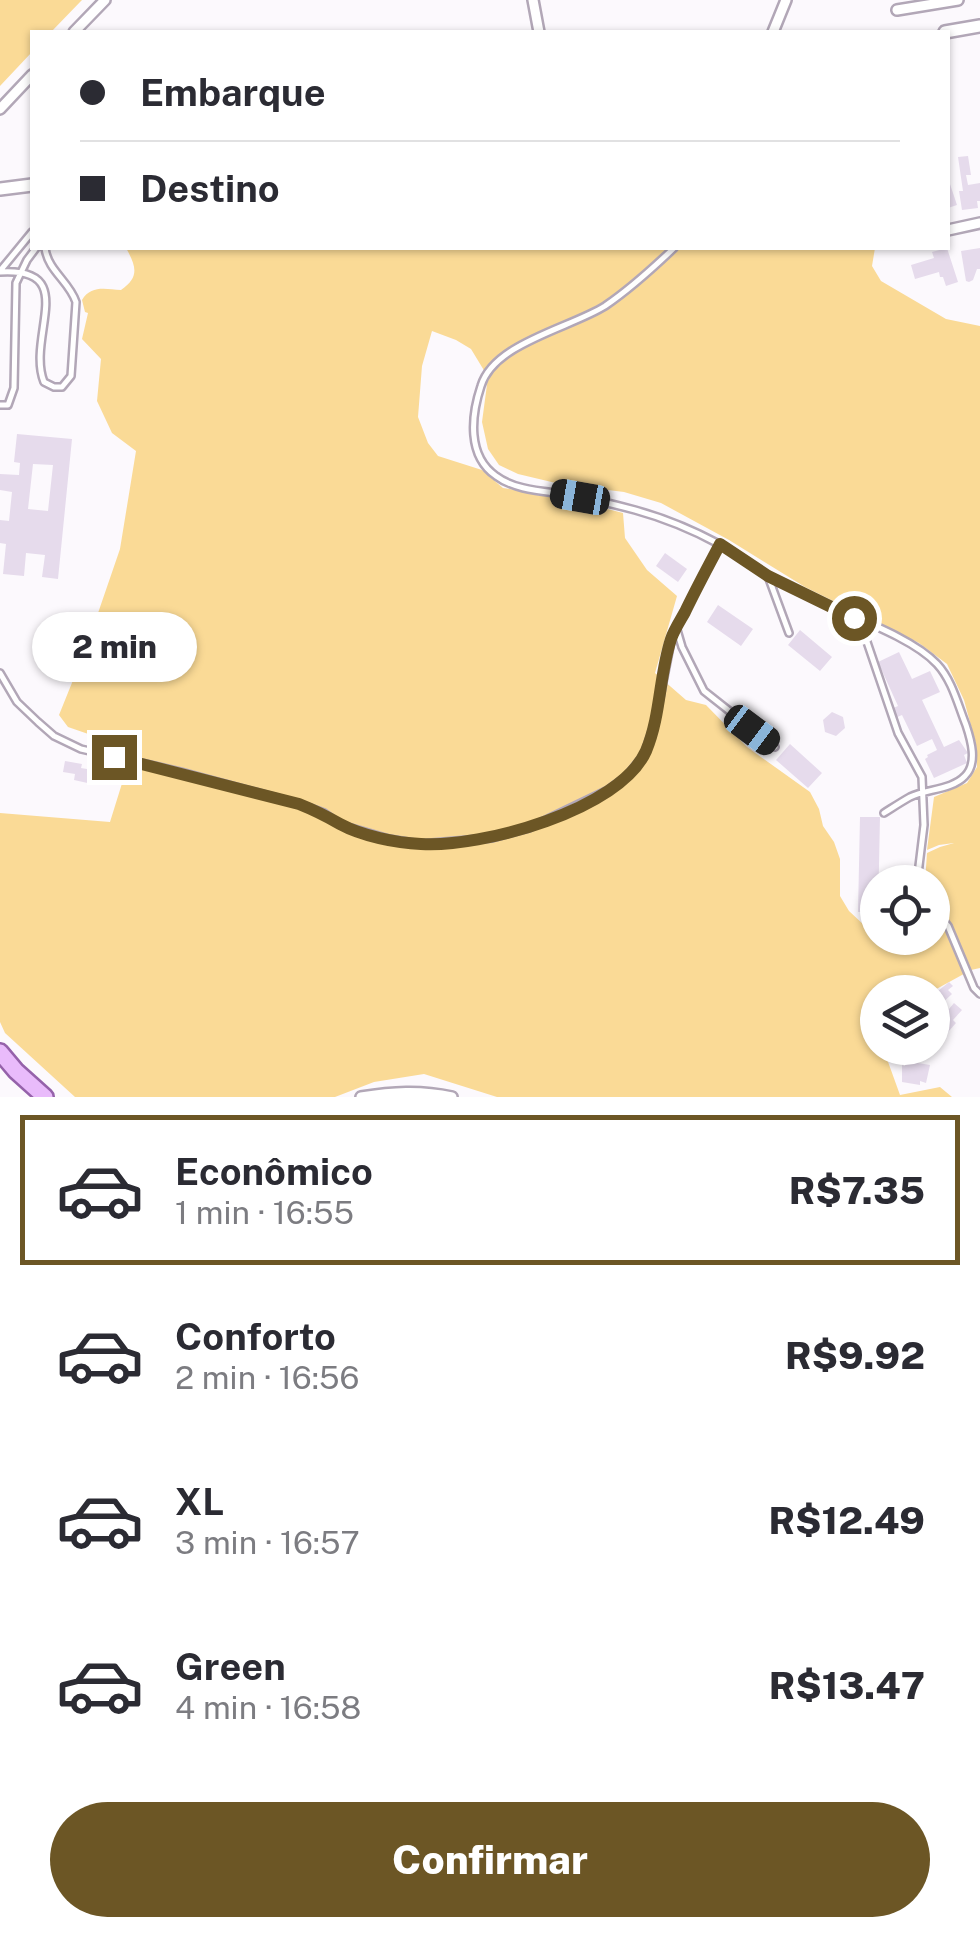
<!DOCTYPE html>
<html lang="pt">
<head>
<meta charset="utf-8">
<style>
  body { margin:0; font-family:"Public Sans",sans-serif; background:#f2f2f3; color:#2b2b33; height:100vh; display:flex; flex-direction:column; font-size:38px; white-space:nowrap }
  * { box-sizing:border-box; margin:0 }
  p { font-size:32px; color:#7c7c81 }
  .icon { flex:none; width:55px; height:55px; fill:none; stroke:currentColor; stroke-width:2; stroke-linecap:round; stroke-linejoin:round }
  .map { position:relative; height:1097px; overflow:hidden }
  .drawer { display:flex; flex-direction:column; background:#fff; flex:1 }
  .drawer>* { flex:none }
  .hud { position:absolute; left:30px; top:30px; width:920px; height:220px; border-radius:0px; box-shadow:0 2px 8px #0004; display:grid; align-content:center; height:220px; padding:0 50px; background:#fff }
  .tools { position:absolute; left:860px; top:865px; display:grid; gap:20px }
  .tools a { display:grid; place-items:center; width:90px; height:90px; border-radius:50%; background:#fff; box-shadow:0 2px 8px #0004; font-size:50px }
  .end { position:absolute; width:45px; height:45px; margin:-22px; border:12px solid #6c5625; background:#fff; box-shadow:0 0 0 5px #fff }
  .from { border-radius:50% }
  .bubble { position:absolute; height:70px; border-radius:35px; background:#fff; box-shadow:0 2px 8px #0004; font-size:32px; font-weight:800; line-height:70px; text-align:center }
  .car { position:absolute; width:30px; height:60px; margin:-30px -15px; border-radius:12px; box-shadow:0 0 8px 2px #0007; background:linear-gradient(#222 24%,#8ab4d8 0 40%,#222 0 76%,#8ab4d8 0 86%,#222 0) }
  .hud b { display:flex; align-items:center; gap:35px; height:95px; font-size:38px }
  .hud b+b { border-top:2px solid #e1e1e2 }
  .hud i { width:25px; height:25px; background:#2b2b33 }
  ul { padding:18px 0 0; list-style:none }
  li { display:flex; align-items:center; gap:30px; height:150px; margin:0 20px 15px; padding:0 30px; border:5px solid transparent; border-radius:0px }
  li div { flex:1 }
  li b { display:block; font-size:38px }
  li em { font-style:normal; font-weight:800 }
  li.current { border-color:#6c5625 }
  li>.icon { width:90px; height:90px; stroke-width:1.5 }
  .action { display:flex; gap:20px; margin-top:auto; padding:20px 50px }
  .action a { flex:1; height:115px; border-radius:60px; background:#6c5625; color:#fff; font-size:40px; font-weight:800; line-height:115px; text-align:center }
  .map>svg:first-child { display:block }
</style>
</head>
<body>
<div class="map">
<svg width="980" height="1097" viewBox="0 0 980 1097">
  <rect width="100%" height="100%" fill="#fcf9fd"/>
  <path fill="#fada96" fill-rule="evenodd" d="M0,0H82L51,32H32V52L0,86Z
    M126,248H875L872,266L881,281L946,319L980,326V968L971,970L931,992H878V1048H894L887,1059L900,1095L940,1087L952,1097H497L424,1074L374,1082L335,1097H75L5,1033L0,1022V813L110,822L124,777L123,746L68,727L59,715L86,648L120,549L136,451L112,433L97,401L101,359L82,339L88,313L85,312L82,300C91,285 105,289 121,290C140,277 136,266 126,248ZM432,331L456,340L471,349L488,377L482,422L488,449L499,465L518,474L560,484L624,492L661,503L729,540L805,587L919,643L947,664L964,700L976,744L977,767L967,783L934,797L927,850L939,845L954,843L940,847L927,853L925,882H932V938H878L877,920L864,925L849,911L840,896V859L834,842L823,826L819,809L810,792L747,747L706,705L686,700L655,673L677,596L647,570L625,538L623,513L561,497L503,488L482,470L438,456L428,443L418,417L422,366Z"/>
  <path fill="#e6dbec" fill-rule="evenodd" d="M968,156L971,175H966L968,185L980,183V201H977L978,208L962,210L959,191H963L958,157Z
    M948,178L957,205L948,208Z
    M947,248L958,282L946,286L943,277H940L939,272L915,279L911,265L934,258L932,252Z
    M980,248V269H977L973,280L969,282L966,281L961,251Z
    M17,434L72,439L58,579L42,577L45,555L26,553L24,576L3,574L6,544L0,543V520L9,521L12,492L0,490V474L19,475L20,463L14,462ZM33,464L53,465L48,511L28,509Z
    M665,553L687,569L678,582L656,566Z
    M718,605L753,629L741,646L707,622Z
    M800,630L832,657L820,671L788,645Z
    M899,652L912,679L930,671L940,692L922,700L944,747L959,740L968,753L964,755L967,763L934,778L925,759L928,757L927,755L937,750L932,739L917,746L902,715L895,718L891,709L898,706L878,662Z
    M832,712L843,717L845,728L836,736L825,732L823,720Z
    M790,744L822,773L808,788L776,760Z
    M65,761L82,764L81,768L87,769L88,766L96,767L92,784L74,780L75,774L63,772Z
    M860,817H880L878,912H858Z
    M949,982L953,986L948,990L952,994L940,1005L932,996Z
    M954,1003L962,1010L953,1020L956,1023L948,1032L937,1022L942,1013L939,1011L944,1006L949,1009Z
    M906,1061L930,1065L926,1083L920,1081V1085L902,1082V1065L905,1066Z"/>
  <g fill="none" stroke-linecap="round" stroke-linejoin="round">
    <defs>
      <path id="service" d="M674,248C652,269 630,289 605,306C570,328 494,343 481,386C471,416 467,456 496,476C517,492 551,491 576,496C596,500 616,505 635,510C664,518 693,530 719,544C735,552 749,563 763,573C778,582 795,589 810,597C846,615 911,636 937,664C952,680 958,705 966,725C971,740 978,763 965,776C952,790 926,789 910,797C901,802 892,808 884,813
        M0,271L32,232
        M0,272C81,267 26,336 44,382L54,387H62L71,376L76,302C69,281 48,271 45,248
        M0,405H8L14,388L16,283L27,260L36,248
        M768,576L789,633
        M856,621L867,642L898,733L922,777L924,825L918,874L920,882
        M677,630L682,647L704,691L775,747
        M0,673L17,702L38,722L54,736L81,749L181,772L299,804L324,813L341,825L389,839L420,844L492,838L529,828L608,790L627,776L644,755L655,723L672,636L720,544
        M932,906L948,926L974,988L980,994"/>
      <path id="minor" d="M533,0L539,32
        M897,10L958,0
        M74,32L105,0
        M773,32L786,0
        M0,109L32,75
        M948,230L980,223
        M361,1097C392,1092 420,1090 452,1097"/>
      <path id="tertiary" d="M945,32L980,26
        M0,189L32,185"/>
      <path id="primary" d="M0,1052L16,1071L45,1097"/>
    </defs>
    <use href="#service" stroke="#b2a7b7" stroke-width="10"/>
    <use href="#minor" stroke="#b2a7b7" stroke-width="14"/>
    <use href="#tertiary" stroke="#b2a7b7" stroke-width="16"/>
    <use href="#primary" stroke="#9562aa" stroke-width="20"/>
    <use href="#service" stroke="#fff" stroke-width="5"/>
    <use href="#minor" stroke="#fff" stroke-width="9"/>
    <use href="#tertiary" stroke="#fff" stroke-width="11"/>
    <use href="#primary" stroke="#e9bbfb" stroke-width="15"/>
  </g>
  <g fill="none" stroke-linecap="round" stroke-linejoin="round">
    <path stroke="#6c5625" stroke-width="12" d="M114,757L299,804C314,810 326,816 340,824C362,836 396,843 421,844C481,848 620,810 646,751C661,715 659,676 671,639C674,630 680,621 685,612C696,589 708,567 720,544L768,576L854,618"/>
  </g>
</svg>
<div class="tools">
<a><svg class="icon" aria-label="locate" viewBox="0 0 24 24"><circle cx="12" cy="12" r="6"/><path d="M12 2v4M12 18v4M2 12h4M18 12h4"/></svg></a>
<a><svg class="icon" aria-label="layers" viewBox="0 0 24 24"><path d="M12 4l9 5-9 5-9-5zM3 14l9 5 9-5"/></svg></a>
</div>
<i class="end from" style="left:854px;top:618px"></i>
<i class="end" style="left:114px;top:757px"></i>
<div class="bubble" style="left:32px;top:612px;width:165px">2 min</div>
<i class="car" style="left:580px;top:497px;rotate:280deg"></i>
<i class="car" style="left:752px;top:730px;rotate:127deg"></i>
<div class="hud">
<b><i class="from"></i>Embarque</b>
<b><i></i>Destino</b>
</div>
</div>
<section class="drawer">
<ul>
<li class="current"><svg class="icon" aria-label="car" viewBox="0 0 24 24"><path d="M5 17H2v-5l4-1 3-4h7l3 4 3 1v5h-3M9 17h6M6 11h13"/><circle cx="7" cy="17" r="2"/><circle cx="17" cy="17" r="2"/></svg><div><b>Econômico</b><p>1 min · 16:55</p></div><em>R$7.35</em></li>
<li><svg class="icon" aria-label="car" viewBox="0 0 24 24"><path d="M5 17H2v-5l4-1 3-4h7l3 4 3 1v5h-3M9 17h6M6 11h13"/><circle cx="7" cy="17" r="2"/><circle cx="17" cy="17" r="2"/></svg><div><b>Conforto</b><p>2 min · 16:56</p></div><em>R$9.92</em></li>
<li><svg class="icon" aria-label="car" viewBox="0 0 24 24"><path d="M5 17H2v-5l4-1 3-4h7l3 4 3 1v5h-3M9 17h6M6 11h13"/><circle cx="7" cy="17" r="2"/><circle cx="17" cy="17" r="2"/></svg><div><b>XL</b><p>3 min · 16:57</p></div><em>R$12.49</em></li>
<li><svg class="icon" aria-label="car" viewBox="0 0 24 24"><path d="M5 17H2v-5l4-1 3-4h7l3 4 3 1v5h-3M9 17h6M6 11h13"/><circle cx="7" cy="17" r="2"/><circle cx="17" cy="17" r="2"/></svg><div><b>Green</b><p>4 min · 16:58</p></div><em>R$13.47</em></li>
</ul>
<div class="action"><a>Confirmar</a></div>
</section>
</body>
</html>
